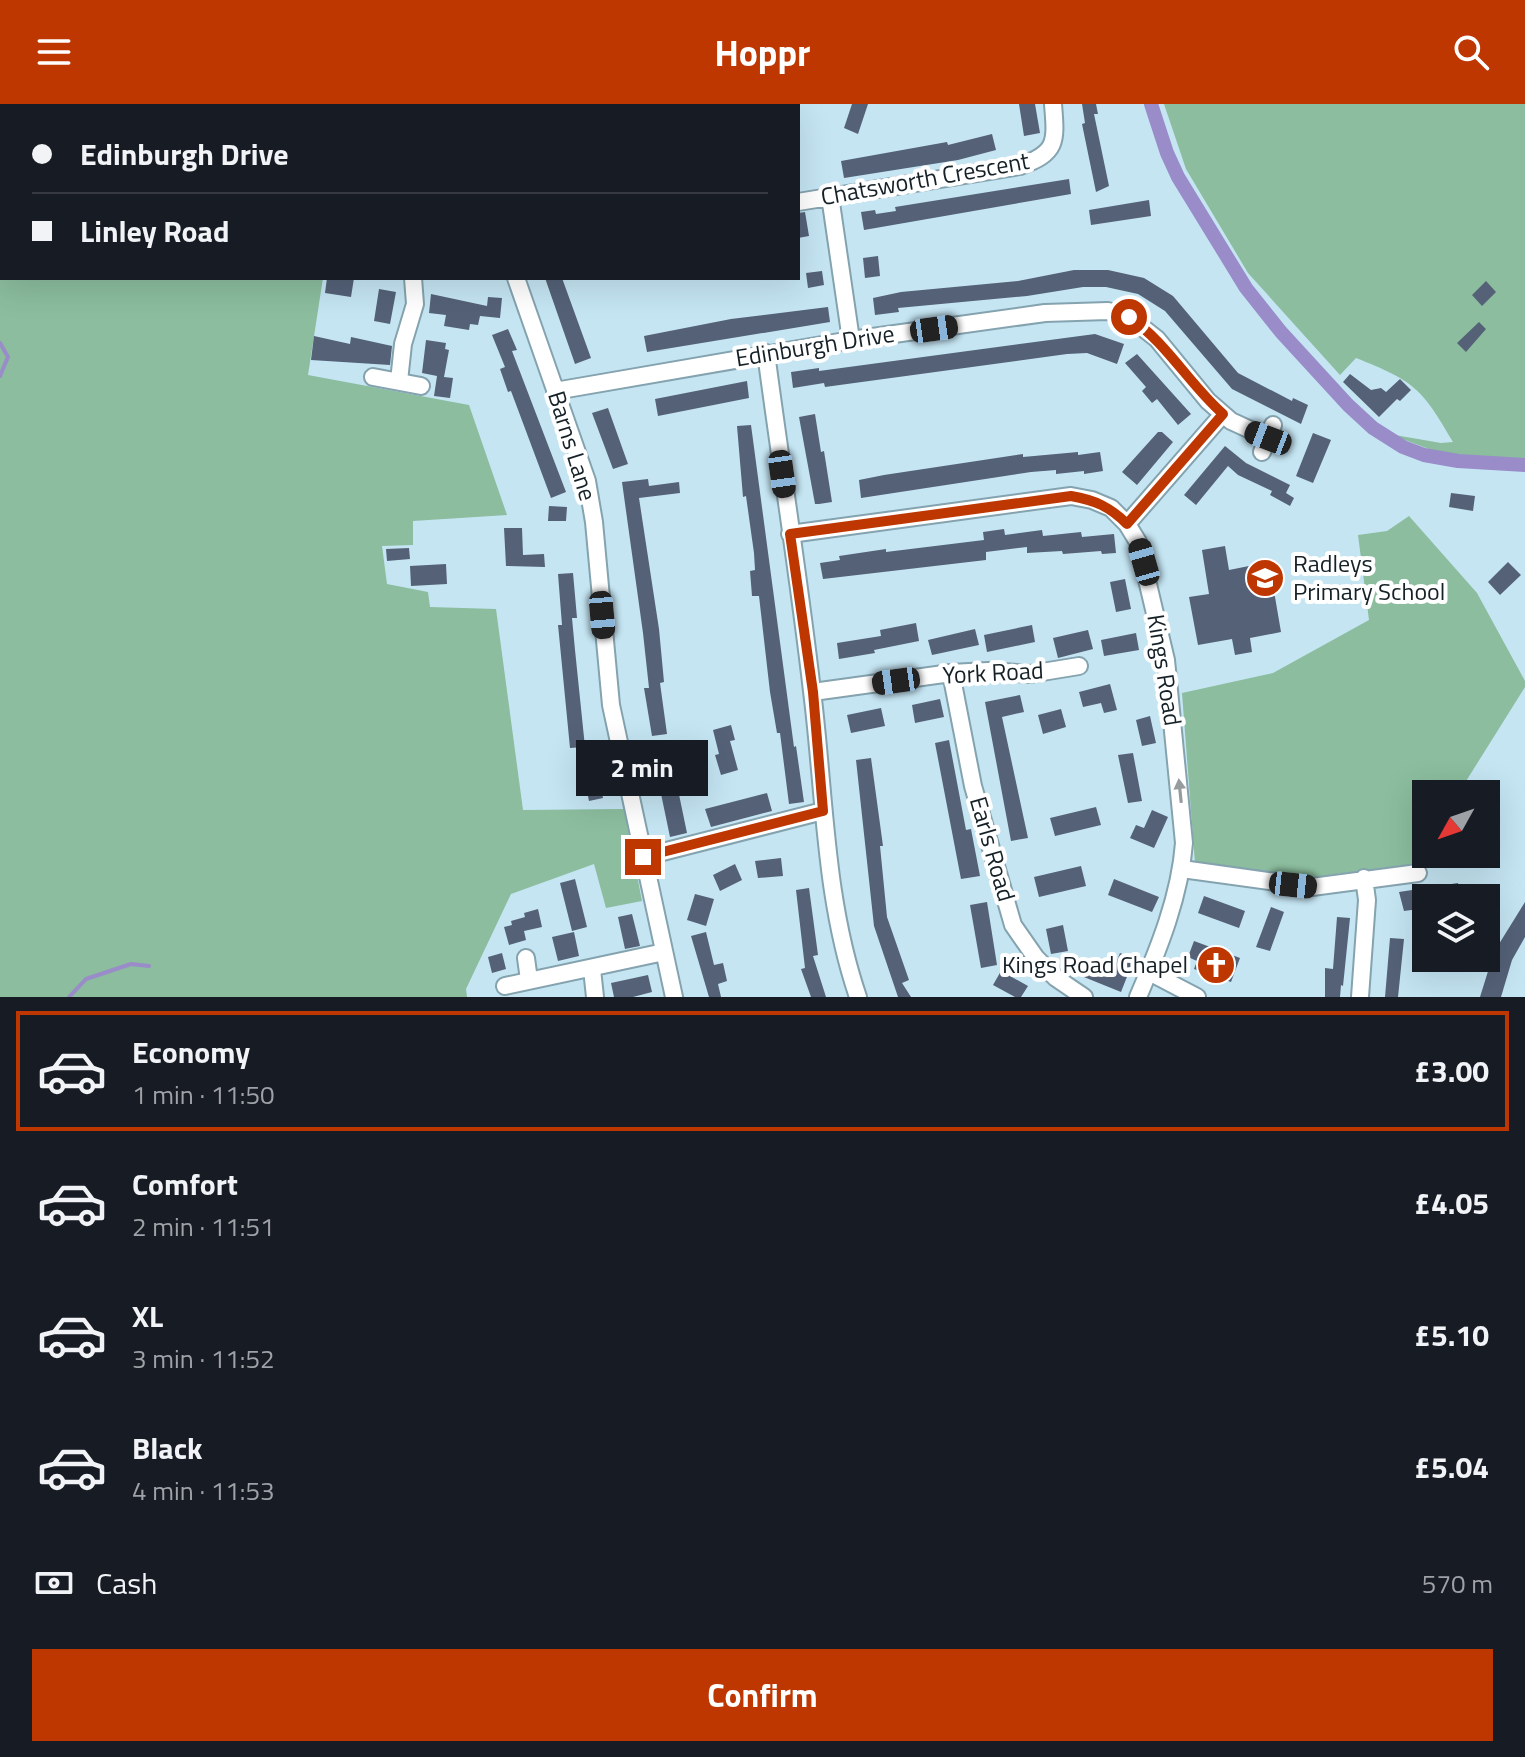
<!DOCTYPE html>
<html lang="en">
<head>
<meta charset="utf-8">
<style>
  body { margin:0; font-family:"Titillium Web",sans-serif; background:#20242c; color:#f1f3f6; height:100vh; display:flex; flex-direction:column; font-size:30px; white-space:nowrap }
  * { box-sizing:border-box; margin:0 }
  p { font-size:26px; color:#9ea1a6 }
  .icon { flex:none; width:44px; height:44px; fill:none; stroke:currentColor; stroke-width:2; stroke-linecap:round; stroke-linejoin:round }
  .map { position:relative; height:893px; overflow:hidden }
  .details { display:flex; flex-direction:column; background:#171b24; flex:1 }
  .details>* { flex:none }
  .banner { position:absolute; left:0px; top:0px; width:800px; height:176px; box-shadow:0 8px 32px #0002; display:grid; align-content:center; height:176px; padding:0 32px; background:#171b24 }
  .needle { width:52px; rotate:230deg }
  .tools { position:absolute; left:1412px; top:676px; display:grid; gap:16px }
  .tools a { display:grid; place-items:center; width:88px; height:88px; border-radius:0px; background:#171b24; box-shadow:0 8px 32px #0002; font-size:40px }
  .end { position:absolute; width:36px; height:36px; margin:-18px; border:10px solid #be3600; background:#fff; box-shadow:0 0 0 4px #fff }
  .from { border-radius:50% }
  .bubble { position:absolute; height:56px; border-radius:0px; background:#171b24; box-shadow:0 8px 32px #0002; font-size:26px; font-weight:700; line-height:56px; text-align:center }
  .car { position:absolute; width:24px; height:48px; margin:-24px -12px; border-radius:10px; box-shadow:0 0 6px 2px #0007; background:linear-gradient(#222 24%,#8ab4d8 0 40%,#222 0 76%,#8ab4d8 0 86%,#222 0) }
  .banner b { display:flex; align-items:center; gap:28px; height:76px; font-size:30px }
  .banner b+b { border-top:2px solid #363941 }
  .banner i { width:20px; height:20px; background:#f1f3f6 }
  ul { padding:14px 0 0; list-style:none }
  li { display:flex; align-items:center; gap:24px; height:120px; margin:0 16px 12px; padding:0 16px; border:4px solid transparent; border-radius:0px }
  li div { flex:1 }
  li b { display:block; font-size:30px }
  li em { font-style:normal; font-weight:700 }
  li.selected { border-color:#be3600 }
  li>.icon { width:72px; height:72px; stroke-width:1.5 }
  .pay { display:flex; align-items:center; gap:20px; height:88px; padding:0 32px; font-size:30px }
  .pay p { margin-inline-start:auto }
  .cta { display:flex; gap:16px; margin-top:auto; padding:16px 32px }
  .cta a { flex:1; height:92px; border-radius:0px; background:#be3600; color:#fff; font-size:32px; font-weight:700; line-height:92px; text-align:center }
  header { display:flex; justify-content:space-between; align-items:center; height:104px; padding:0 32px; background:#be3600; color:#fff; font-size:36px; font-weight:700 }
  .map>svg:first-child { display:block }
</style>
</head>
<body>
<header><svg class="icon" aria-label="menu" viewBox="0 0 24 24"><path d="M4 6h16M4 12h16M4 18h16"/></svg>Hoppr<svg class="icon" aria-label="search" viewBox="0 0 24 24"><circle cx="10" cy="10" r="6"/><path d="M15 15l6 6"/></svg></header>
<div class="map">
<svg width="1525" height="893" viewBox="0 0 1525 893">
  <rect width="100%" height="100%" fill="#c5e5f3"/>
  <path fill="#8bbd9e" d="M1164,0H1525V356L1453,354L1389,330L1441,339L1453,338C1422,284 1414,277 1356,254L1340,271L1248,169L1186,65Z
    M0,137L2,174H323L308,271L469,301L507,411L413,417V441L382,442L387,480L428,488L430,503L496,505L523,706L624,705L642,797L606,804L594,760L511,790L466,885L467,893H0Z
    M1409,412L1477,489L1525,577V583L1458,690H1426V742L1415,760L1314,773L1195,759L1182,589L1273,569L1369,516L1358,431L1387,427Z"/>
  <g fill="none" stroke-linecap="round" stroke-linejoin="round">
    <path stroke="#998cc9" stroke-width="4" d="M0,48H2
      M0,76L2,72
      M0,239L8,253L0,272
      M69,893L86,875L131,860L149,862"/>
    <path stroke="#998cc9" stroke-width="14" d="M1151,0L1167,49L1178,73L1246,184L1281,228L1348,301L1373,324L1403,343L1424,351L1458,357L1525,361"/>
  </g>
  <path fill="#546177" d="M852,0H868L858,30L844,24Z
    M1019,0H1035L1040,29L1024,32Z
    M1082,0H1096L1098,10H1094L1109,82L1096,88L1082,20L1085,19Z
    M992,30L996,46L958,56L844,74L841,57L947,38L948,41Z
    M1069,75L1071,90L864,126L861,108L875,106L876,110L896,107L895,103Z
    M1149,96L1151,112L1091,121L1089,106Z
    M805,108L809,132L798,134V109Z
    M878,152L880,172L865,174L863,154Z
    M1074,166H1108L1144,174L1173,192L1238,269L1292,297L1293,294L1308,301L1301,320L1232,285L1165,207L1138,190L1106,183H1083L1027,192L898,204L899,208L875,211L873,194L901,188L1018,177Z
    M822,167L824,181L808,184L806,169Z
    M327,174H354L351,193L325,189Z
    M545,174H562L591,254L575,260Z
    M1486,177L1496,188L1482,202L1472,191Z
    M379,185L396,188L390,220L374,217Z
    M431,190L487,202L488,193L502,194L500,214L480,212L478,221L470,220L469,226L444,222L446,211L429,209Z
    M828,203L830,218L647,248L644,232L731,215Z
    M1479,218L1486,225L1466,248L1457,239Z
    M508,225L517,246L512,247L566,388L551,394L511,287L508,288L500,265L505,263L492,231Z
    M1095,230L1124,240L1117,260L1087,249L1067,250L825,283L824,279L793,284L791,268L819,264V267Z
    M314,232L350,240L351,233L392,242L390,261L311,256Z
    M426,236L446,239L445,245L449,246L444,273L453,274L450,294L434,292L437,272L422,269Z
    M1137,250L1191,310L1178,321L1157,295L1152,299L1142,287L1146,283L1125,259Z
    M1350,270L1371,286L1381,284L1386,288L1400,275L1411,286L1400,297L1397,295L1379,313L1343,278Z
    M747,277L749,294L658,312L655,295Z
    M608,304L628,360L613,365L592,309Z
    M815,310L821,348L824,347L832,398L819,400H815L799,313Z
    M751,321L794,643L796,642L804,698L789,700L780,629H777L770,588L759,492H752L750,467L755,466L754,449L746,392L743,393L737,322Z
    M1158,328H1162L1173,338L1137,381L1122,368Z
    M1313,329L1331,336L1313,379L1296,372Z
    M1225,342L1246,359L1290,381L1286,389L1294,394L1290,402L1270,391L1272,387L1238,371L1228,362L1196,401L1184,391Z
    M1078,348V351L1100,348L1103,367L1084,370V367L1056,370V366L1031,368L861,394L859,376L884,371L1023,350V353Z
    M648,375L649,382L679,378L680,389L639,394L659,525L664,578L660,579L667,630L652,632L644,584H649L643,529L622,378Z
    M1451,389L1475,392L1473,407L1449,403Z
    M549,402L567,403L566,417H548Z
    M504,424H522L523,451L544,450L545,463L506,462Z
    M1004,425L1005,431L1042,426L1043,432L1081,428L1082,433L1114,430L1116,449L1102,450L1101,447L1063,450L1062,447L1027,449V443L986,448V456L823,475L820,459L840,456L839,452L886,445V448L984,436L983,428Z
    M1225,442L1229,466L1269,458L1281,528L1250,534L1252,548L1235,551L1232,535L1198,541L1189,493L1209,490L1202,446Z
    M409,444L410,455L387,457L386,445Z
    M1508,458L1521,471L1500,491L1488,478Z
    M446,460L447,480L411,482L410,462Z
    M573,469L577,514H572L575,546L585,643L570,644L559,531L558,521H562L558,470Z
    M1125,475L1131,505L1116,508L1110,478Z
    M916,519L919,537L874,546L875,549L839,555L837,539L881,532L880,526Z
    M1032,521L1035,538L987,548L984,531Z
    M975,525L979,541L932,551L928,536Z
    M1088,526L1093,545L1058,554L1053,534Z
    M1136,529L1139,546L1104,552L1101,536Z
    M1110,580L1117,606L1104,609L1101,599L1083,603L1079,588Z
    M1020,591L1024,608L1002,613L1028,734L1011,737L985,598Z
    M940,595L944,613L915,619L912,601Z
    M881,604L885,622L851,629L847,611Z
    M1061,605L1066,623L1043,630L1038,611Z
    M1150,612L1156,639L1142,642L1136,616Z
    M731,621L735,636L730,637L738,666L721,671L715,651L719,650L713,626Z
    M949,636L966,726L971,725L980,772L961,775L935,639Z
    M593,647L603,694L589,697L579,649Z
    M1133,649L1142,697L1128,699L1118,651Z
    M671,652L687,729L670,733L654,656Z
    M871,654L883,742H880L887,813L909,876L902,879L911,893H898L874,822L856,656Z
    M767,689L772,707L711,723L705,705Z
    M1096,703L1101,721L1055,732L1050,714Z
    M1152,706L1168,713L1154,744L1130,734L1136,721L1144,724Z
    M781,754L783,772L758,774L755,757Z
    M735,760L742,776L720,787L713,771Z
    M1081,762L1086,782L1039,793L1034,773Z
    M575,775L587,823L572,827L560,779Z
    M1114,775L1159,793L1152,808L1108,791Z
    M1458,779L1461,794H1426V804L1404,807L1399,788Z
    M809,784L818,851L813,852L826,893H811L801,865L805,864L796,786Z
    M695,790L714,795L706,822L687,816Z
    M1204,792L1245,807L1239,824L1198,809Z
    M987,798L997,861L981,864L970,801Z
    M1525,798V833L1512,856L1501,893H1480L1494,848Z
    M1271,803L1284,808L1270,847L1256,843Z
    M538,805L542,823L524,827L526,836L509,841L504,823L512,821L511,817L525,813L524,809Z
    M632,810L640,842L625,845L618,813Z
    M1337,813L1350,814L1343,882L1341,881L1340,893H1325V864L1333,865Z
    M1063,821L1068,847L1051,850L1046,825Z
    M574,828L579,852L558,857L552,833Z
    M706,828L714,861L723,859L727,877L718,880L721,893H709L691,832Z
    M1390,834L1404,835L1398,893H1385Z
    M1194,837L1240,854L1231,878L1194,865L1197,857L1188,853Z
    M502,849L506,865L492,869L488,853Z
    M1120,849L1134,855L1121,888L1069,867L1075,852L1113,867Z
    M1001,867L1028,882L1021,893H1015L993,881Z
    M648,871L652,888L633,893H614L611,879Z"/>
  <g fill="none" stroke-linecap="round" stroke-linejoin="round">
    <defs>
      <path id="minor" d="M351,2L352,0
        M483,2V0
        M678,2L679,0
        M830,92L851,236
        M798,98L1020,62C1058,49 1056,37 1053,0
        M0,102H2
        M516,174L587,377L594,418L611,601L674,893
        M766,249C781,362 799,474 812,587C825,690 824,794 858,893
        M373,273L421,282
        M399,277L403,240L415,200L413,174
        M555,287L851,236L1045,209L1108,207L1129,213L1157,235L1208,297L1231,317L1268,334
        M1262,348L1273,321
        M1127,420L1223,310
        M790,430L1071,392L1092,396L1111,404L1127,420L1138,438L1166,556L1184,739C1180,792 1159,844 1138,893
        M951,569L973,682L1013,821L1036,854L1056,874L1084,893
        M813,588L951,569L988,567L1030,570L1079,562
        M643,753L823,707
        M1182,765L1312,783L1418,769
        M526,854L529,876
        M592,865L595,893
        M1149,868L1197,893
        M505,882L664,848
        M1360,893L1367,796L1364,774"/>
    </defs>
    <use href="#minor" stroke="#84a3af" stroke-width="20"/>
    <use href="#minor" stroke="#fff" stroke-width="16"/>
  </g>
  <defs><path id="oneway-solid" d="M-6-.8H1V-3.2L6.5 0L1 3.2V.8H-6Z" transform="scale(2)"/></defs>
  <use fill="#969b9d" href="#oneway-solid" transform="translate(1180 687) rotate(-96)"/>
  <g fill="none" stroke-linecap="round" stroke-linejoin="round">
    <path stroke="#be3600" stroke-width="10" d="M643,753L823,707L813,588L790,430L1071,392C1095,396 1110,403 1127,420L1223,310C1189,280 1167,239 1129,213"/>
  </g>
  <defs>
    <symbol id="school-disc" viewBox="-11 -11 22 22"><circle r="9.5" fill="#be3600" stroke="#fff"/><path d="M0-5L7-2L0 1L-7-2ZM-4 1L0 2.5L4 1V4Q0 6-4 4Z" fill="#fff"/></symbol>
    <symbol id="church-disc" viewBox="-11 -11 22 22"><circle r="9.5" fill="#be3600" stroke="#fff"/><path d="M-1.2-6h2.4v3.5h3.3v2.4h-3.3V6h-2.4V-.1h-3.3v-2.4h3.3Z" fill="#fff"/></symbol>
  </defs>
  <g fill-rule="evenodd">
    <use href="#school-disc" x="1243" y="452" width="44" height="44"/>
    <use href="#church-disc" x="1194" y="839" width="44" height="44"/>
  </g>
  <g text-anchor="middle" stroke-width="8" stroke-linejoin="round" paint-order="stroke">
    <g font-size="24" fill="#152126" stroke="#fff">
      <text transform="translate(925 75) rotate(-10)" y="8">Chatsworth Crescent</text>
      <text transform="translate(815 242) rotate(-9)" y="8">Edinburgh Drive</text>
      <text transform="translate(572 342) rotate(73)" y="8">Barns Lane</text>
      <text transform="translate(1164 566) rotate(81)" y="8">Kings Road</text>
      <text transform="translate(993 569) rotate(-3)" y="8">York Road</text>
      <text transform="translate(992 745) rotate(74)" y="8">Earls Road</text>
    </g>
    <g font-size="24" fill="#152126" stroke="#fff" text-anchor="start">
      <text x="1293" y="468">Radleys<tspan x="1293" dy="28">Primary School</tspan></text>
      <text x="1188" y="869" text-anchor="end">Kings Road Chapel</text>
    </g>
  </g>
</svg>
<div class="tools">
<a><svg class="needle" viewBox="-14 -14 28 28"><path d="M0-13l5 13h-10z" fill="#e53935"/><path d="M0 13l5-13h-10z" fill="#9ea1a6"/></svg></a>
<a><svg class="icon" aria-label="layers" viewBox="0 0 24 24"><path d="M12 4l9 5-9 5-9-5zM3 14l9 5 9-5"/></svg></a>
</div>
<i class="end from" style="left:1129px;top:213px"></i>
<i class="end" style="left:643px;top:753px"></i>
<div class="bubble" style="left:576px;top:636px;width:132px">2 min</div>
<i class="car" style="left:934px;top:225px;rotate:82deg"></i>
<i class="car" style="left:1268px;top:334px;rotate:291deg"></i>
<i class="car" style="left:782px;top:370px;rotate:172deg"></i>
<i class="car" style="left:1144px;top:458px;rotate:344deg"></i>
<i class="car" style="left:602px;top:511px;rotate:175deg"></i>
<i class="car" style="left:896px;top:577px;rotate:262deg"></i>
<i class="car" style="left:1293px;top:781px;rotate:96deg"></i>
<div class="banner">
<b><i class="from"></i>Edinburgh Drive</b>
<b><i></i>Linley Road</b>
</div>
</div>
<section class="details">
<ul>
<li class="selected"><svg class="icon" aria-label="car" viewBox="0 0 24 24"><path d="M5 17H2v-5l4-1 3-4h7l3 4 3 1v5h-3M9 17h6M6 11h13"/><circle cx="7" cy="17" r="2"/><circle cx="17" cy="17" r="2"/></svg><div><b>Economy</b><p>1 min · 11:50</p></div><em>£3.00</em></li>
<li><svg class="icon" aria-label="car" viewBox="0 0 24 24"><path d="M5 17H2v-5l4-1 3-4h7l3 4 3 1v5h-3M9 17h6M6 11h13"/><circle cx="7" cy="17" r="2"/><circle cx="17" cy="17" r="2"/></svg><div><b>Comfort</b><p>2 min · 11:51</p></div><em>£4.05</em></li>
<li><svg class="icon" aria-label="car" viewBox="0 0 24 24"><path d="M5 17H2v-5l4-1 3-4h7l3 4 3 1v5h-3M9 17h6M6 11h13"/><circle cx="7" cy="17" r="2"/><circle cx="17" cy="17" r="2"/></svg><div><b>XL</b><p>3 min · 11:52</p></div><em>£5.10</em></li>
<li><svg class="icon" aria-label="car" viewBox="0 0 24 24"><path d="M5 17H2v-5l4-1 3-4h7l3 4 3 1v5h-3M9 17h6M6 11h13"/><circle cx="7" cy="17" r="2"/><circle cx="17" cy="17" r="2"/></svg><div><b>Black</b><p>4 min · 11:53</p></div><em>£5.04</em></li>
</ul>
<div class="pay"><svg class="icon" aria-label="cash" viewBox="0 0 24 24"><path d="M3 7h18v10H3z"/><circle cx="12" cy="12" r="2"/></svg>Cash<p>570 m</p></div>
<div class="cta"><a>Confirm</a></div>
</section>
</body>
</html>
